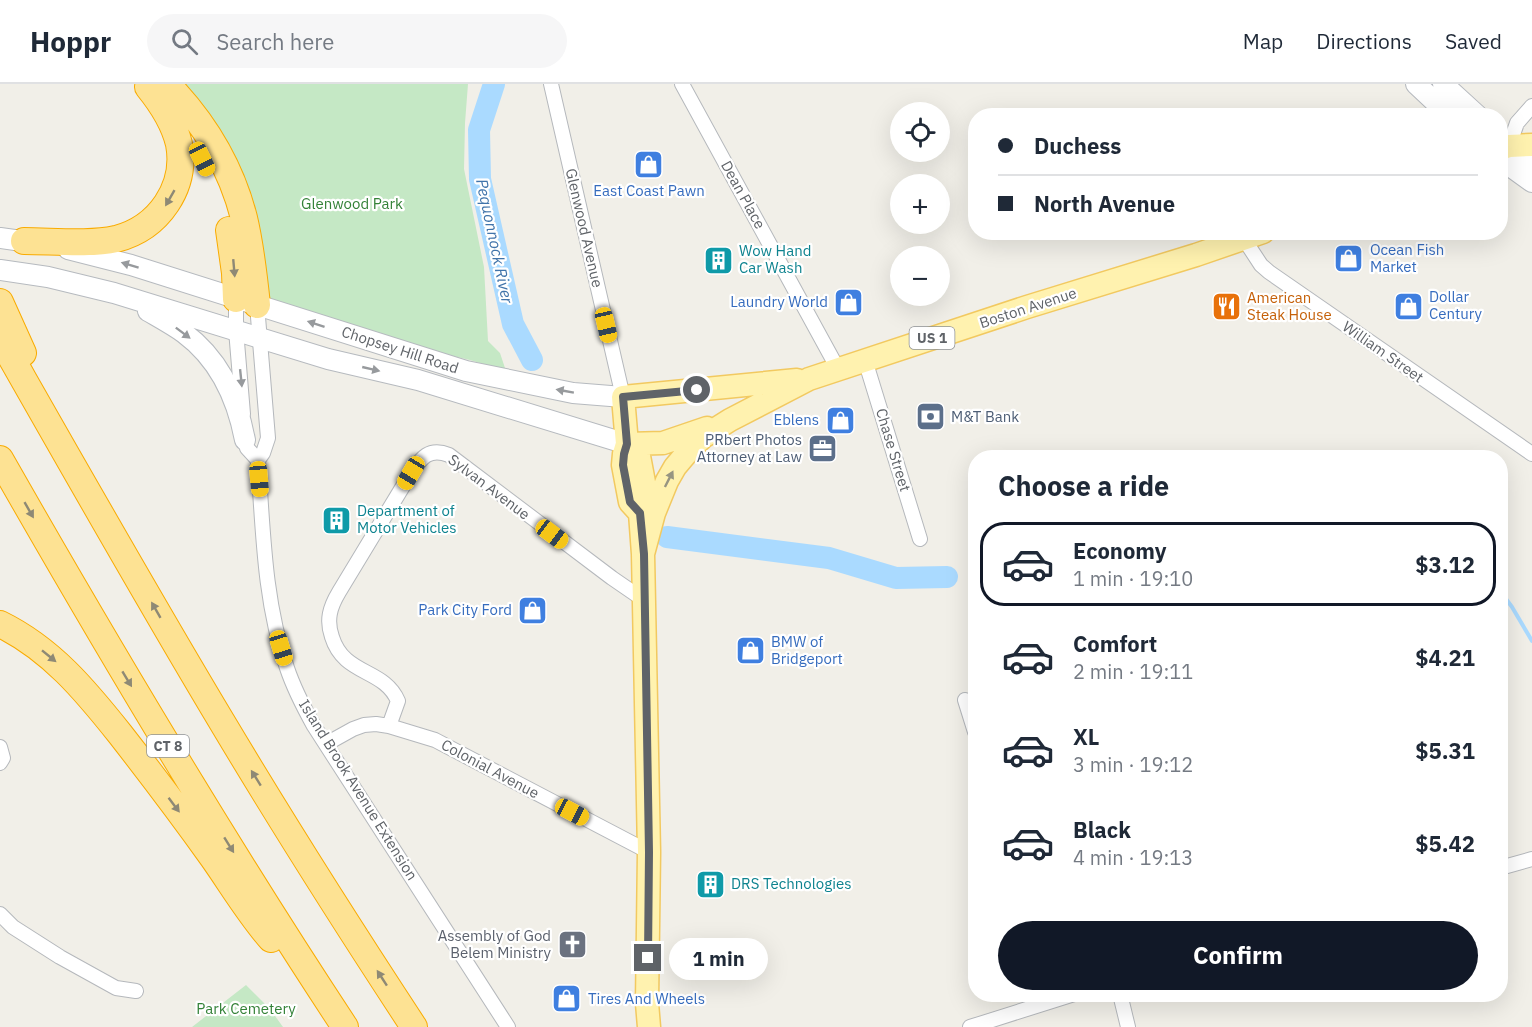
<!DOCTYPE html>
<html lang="en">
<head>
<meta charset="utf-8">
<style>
  body { margin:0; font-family:"IBM Plex Sans",sans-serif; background:#f6f6f7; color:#1f2937; height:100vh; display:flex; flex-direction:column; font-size:22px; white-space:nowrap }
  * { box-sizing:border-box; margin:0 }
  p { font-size:20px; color:#747a83 }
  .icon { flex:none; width:33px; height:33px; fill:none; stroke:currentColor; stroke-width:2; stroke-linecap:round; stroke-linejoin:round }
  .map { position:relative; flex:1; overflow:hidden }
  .side { position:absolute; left:968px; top:366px; width:540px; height:552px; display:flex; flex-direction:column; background:#fff; border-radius:24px; box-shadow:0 6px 24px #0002 }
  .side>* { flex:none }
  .guide { position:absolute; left:968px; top:24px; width:540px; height:132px; border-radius:24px; box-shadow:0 6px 24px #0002; display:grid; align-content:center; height:132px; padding:0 30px; background:#fff }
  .tools { position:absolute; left:890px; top:18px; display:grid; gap:12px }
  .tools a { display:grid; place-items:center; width:60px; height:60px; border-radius:50%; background:#fff; box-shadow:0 6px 24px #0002; font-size:30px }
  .end { position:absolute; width:27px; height:27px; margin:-14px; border:8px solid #5f6368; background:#fff; box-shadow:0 0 0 3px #fff }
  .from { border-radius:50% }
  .bubble { position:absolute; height:42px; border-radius:21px; background:#fff; box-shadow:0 6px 24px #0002; font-size:20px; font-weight:800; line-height:42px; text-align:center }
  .car { position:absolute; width:18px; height:36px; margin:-18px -9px; border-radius:8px; box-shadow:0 0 4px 2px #0007; background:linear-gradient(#f5c518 24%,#345 0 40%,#f5c518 0 76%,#345 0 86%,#f5c518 0) }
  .guide b { display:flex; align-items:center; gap:21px; height:57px; font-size:22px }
  .guide b+b { border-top:2px solid #e0e1e3 }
  .guide i { width:15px; height:15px; background:#1f2937 }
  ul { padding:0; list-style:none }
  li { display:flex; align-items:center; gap:18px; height:84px; margin:0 12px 9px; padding:0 18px; border:3px solid transparent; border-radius:24px }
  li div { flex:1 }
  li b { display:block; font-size:22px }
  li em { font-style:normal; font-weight:800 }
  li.current { border-color:#111827 }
  li>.icon { width:54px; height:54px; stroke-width:1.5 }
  h2 { padding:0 30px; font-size:27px; line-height:72px }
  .button { display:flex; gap:12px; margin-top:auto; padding:12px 30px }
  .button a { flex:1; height:69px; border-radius:36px; background:#111827; color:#fff; font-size:24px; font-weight:800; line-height:69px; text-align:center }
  header { display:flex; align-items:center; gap:36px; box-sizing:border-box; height:84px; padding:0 30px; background:#fff; border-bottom:2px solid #e0e1e3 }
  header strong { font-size:28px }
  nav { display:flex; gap:33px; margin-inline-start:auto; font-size:21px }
  .search { width:420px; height:54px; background:#f6f6f7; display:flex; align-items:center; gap:15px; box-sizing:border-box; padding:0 21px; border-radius:33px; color:#747a83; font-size:22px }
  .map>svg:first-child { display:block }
</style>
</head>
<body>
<header>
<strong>Hoppr</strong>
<div class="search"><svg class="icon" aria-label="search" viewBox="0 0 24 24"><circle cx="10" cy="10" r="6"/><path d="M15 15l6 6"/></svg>Search here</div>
<nav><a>Map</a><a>Directions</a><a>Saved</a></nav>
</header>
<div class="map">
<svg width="1532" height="943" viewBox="0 0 1532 943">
  <rect width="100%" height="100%" fill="#f1efe8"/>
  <path fill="#c5e8c5" d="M164,0H468L465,39L464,85L484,183L488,257L500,269L506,287L470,276L307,238L245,218L241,157L220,88Z
    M246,901L270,925L283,943H192Z"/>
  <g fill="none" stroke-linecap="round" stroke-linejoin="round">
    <path stroke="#aadaff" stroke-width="4" d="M1500,507L1512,523L1532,557"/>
    <path stroke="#aadaff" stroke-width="22" d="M494,0L479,46L480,95L513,240L532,276
      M667,453L829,474L896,494L947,493"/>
    <defs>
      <path id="minor" d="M551,0L623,313
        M682,0L838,285
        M1509,62L1517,39L1532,22
        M1244,155L1261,181L1269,188L1532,370
        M236,215V246L243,330
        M257,221L268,354L263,369L258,376
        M865,276L920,455
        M244,350L247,364L258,376C263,445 264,518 287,584C294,605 304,624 314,642L508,943
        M965,616L975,648
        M389,642L398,617C384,584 344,592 332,553C326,536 330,523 339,508L411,389C421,374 429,363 449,371L612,494L644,516
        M326,660L353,645L364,641L376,640L389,642L435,656L649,768
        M0,663L3,674L0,679
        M1500,784L1532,775
        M0,830L13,843L60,873L116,904L136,907
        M1120,910L1128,943
        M970,943L1074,910"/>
      <path id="secondary" d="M1416,0L1450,32
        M1443,0L1478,32
        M1500,53L1509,62L1532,78
        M1500,75L1532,98
        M0,154L36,159
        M68,165L131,181L466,287L573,309L623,313
        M0,186L48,193L114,209L328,275L418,296L627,360
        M148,227C160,234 173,241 184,249C219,275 237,314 245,356"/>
      <path id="primary" d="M1500,65L1509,62L1532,61
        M627,360L639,372L646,409L644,420L640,429L643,470L649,768L647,919L649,943
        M627,360L663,359L707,344
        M640,429L630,418L623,381L624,370L627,360L623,313L797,296
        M643,470L654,429L667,397L675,383L691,364L703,353L730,336L809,295L1027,223L1196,171L1263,148"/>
      <path id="motorway" d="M167,0C204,38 231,83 244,134C251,163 254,192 257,221
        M229,146L235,189L236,215
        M24,157C52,157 89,161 116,155C159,144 187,103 179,60C174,39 161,19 148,3
        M0,218L23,269
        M0,254C74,384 148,515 225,643C286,745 349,844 414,943
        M0,375C110,568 223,758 345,943
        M0,540C51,565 85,606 120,650C152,691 183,732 213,774C232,801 249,830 271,855"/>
    </defs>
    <use href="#minor" stroke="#b5b8bc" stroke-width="16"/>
    <use href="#secondary" stroke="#b6babf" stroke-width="22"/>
    <use href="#primary" stroke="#f2c960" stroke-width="25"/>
    <use href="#motorway" stroke="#f9ab00" stroke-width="28"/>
    <use href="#minor" stroke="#fff" stroke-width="14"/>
    <use href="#secondary" stroke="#fff" stroke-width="20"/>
    <use href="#primary" stroke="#fff2af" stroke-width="22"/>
    <use href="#motorway" stroke="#fde293" stroke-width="26"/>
  </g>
  <defs><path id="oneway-solid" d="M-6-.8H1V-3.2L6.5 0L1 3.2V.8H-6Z" transform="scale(1.5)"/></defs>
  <g fill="#8e8975">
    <use href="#oneway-solid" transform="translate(170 114) rotate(120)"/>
    <use href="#oneway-solid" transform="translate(234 184) rotate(85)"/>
    <use href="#oneway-solid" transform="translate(29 426) rotate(60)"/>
    <use href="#oneway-solid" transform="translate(156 526) rotate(-120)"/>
    <use href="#oneway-solid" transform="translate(49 572) rotate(39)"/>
    <use href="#oneway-solid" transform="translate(127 595) rotate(59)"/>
    <use href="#oneway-solid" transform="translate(256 694) rotate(-122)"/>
    <use href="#oneway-solid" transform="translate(174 721) rotate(53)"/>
    <use href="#oneway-solid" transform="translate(229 761) rotate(58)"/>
    <use href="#oneway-solid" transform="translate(382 894) rotate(-123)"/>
  </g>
  <g fill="#979a9d">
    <use href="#oneway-solid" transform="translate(130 181) rotate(-163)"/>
    <use href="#oneway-solid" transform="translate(316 240) rotate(-162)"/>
    <use href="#oneway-solid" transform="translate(183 249) rotate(37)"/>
    <use href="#oneway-solid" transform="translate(371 285) rotate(13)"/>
    <use href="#oneway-solid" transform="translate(241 294) rotate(84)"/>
    <use href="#oneway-solid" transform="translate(565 307) rotate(-170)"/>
  </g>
  <use fill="#979581" href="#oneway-solid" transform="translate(669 395) rotate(-63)"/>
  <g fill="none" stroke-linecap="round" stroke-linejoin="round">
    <path stroke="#5f6368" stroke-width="8" d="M648,874L649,768L644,470L640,429L630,418L623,381L624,370L627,360L623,313L697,306"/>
  </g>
  <defs>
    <symbol id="shop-square" viewBox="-11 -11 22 22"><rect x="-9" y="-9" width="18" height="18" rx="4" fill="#3f7fe0" stroke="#fff"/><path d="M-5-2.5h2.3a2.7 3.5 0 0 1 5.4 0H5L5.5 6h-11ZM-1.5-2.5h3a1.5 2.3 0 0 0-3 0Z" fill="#fff"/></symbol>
    <symbol id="building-square" viewBox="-11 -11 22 22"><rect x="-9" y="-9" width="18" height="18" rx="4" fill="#0f9aa8" stroke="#fff"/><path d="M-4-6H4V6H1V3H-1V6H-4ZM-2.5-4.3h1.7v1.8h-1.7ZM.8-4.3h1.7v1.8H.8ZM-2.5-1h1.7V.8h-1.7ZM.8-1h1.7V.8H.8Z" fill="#fff"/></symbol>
    <symbol id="restaurant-square" viewBox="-11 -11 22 22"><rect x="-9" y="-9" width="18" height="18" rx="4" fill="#e8710a" stroke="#fff"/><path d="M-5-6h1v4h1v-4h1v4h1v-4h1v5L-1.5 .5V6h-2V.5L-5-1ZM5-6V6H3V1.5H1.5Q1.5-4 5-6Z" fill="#fff"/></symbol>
    <symbol id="bank-square" viewBox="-11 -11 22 22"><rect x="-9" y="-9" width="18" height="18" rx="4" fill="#5c6f8a" stroke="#fff"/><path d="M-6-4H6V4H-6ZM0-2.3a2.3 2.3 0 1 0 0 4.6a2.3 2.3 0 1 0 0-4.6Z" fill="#fff"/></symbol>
    <symbol id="office-square" viewBox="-11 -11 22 22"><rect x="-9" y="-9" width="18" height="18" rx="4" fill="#5c6f8a" stroke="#fff"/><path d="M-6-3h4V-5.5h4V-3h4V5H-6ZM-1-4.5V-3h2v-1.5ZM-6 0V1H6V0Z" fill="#fff"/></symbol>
    <symbol id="church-square" viewBox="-11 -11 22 22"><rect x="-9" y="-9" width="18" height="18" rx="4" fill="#6b7280" stroke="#fff"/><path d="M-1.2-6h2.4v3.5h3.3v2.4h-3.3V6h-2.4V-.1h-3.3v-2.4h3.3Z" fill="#fff"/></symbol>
  </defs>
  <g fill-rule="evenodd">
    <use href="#shop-square" x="632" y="64" width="33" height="33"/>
    <use href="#shop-square" x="1332" y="158" width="33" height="33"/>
    <use href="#building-square" x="702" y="160" width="33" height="33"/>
    <use href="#shop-square" x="832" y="202" width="33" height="33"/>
    <use href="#shop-square" x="1392" y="206" width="33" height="33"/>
    <use href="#restaurant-square" x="1210" y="206" width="33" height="33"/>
    <use href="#bank-square" x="914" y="316" width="33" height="33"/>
    <use href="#shop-square" x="824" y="320" width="33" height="33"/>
    <use href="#office-square" x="806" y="348" width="33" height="33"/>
    <use href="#building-square" x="320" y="420" width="33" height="33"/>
    <use href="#shop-square" x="516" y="510" width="33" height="33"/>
    <use href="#shop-square" x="734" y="550" width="33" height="33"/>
    <use href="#building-square" x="694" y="784" width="33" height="33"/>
    <use href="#church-square" x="556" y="844" width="33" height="33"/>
    <use href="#shop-square" x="550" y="898" width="33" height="33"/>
  </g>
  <g text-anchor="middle" stroke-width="4.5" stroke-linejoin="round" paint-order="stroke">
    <g fill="#fff" stroke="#8f9295" stroke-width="1.5">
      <rect x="909.5" y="243" width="45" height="22" rx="4.5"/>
      <rect x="147" y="651" width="42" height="22" rx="4.5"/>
    </g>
    <g font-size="14" font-weight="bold" fill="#5f6368">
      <text x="932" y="259">US 1</text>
      <text x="168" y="667">CT 8</text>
    </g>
    <g font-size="15" fill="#366cbe" stroke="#fff" text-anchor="start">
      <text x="649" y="112" text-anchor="middle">East Coast Pawn</text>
      <text x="1370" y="171">Ocean Fish<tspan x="1370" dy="17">Market</tspan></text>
      <text x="1429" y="218">Dollar<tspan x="1429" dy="17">Century</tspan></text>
      <text x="828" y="223" text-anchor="end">Laundry World</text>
      <text x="819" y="341" text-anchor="end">Eblens</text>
      <text x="512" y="531" text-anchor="end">Park City Ford</text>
      <text x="771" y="563">BMW of<tspan x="771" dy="17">Bridgeport</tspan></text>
      <text x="588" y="920">Tires And Wheels</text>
    </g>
    <g font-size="15" fill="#5f6368" stroke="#fff">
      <text transform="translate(743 111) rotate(61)" y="5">Dean Place</text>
      <text transform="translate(584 144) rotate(77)" y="5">Glenwood Avenue</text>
      <text transform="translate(1028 224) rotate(-18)" y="5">Boston Avenue</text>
      <text transform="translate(400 266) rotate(18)" y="5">Chopsey Hill Road</text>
      <text transform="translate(1383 268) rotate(35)" y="5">William Street</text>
      <text transform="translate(893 366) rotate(73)" y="5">Chase Street</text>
      <text transform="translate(489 403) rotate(37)" y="5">Sylvan Avenue</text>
      <text transform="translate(490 685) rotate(28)" y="5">Colonial Avenue</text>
      <text transform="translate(358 706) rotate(58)" y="5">Island Brook Avenue Extension</text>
    </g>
    <g font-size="15" fill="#348238" stroke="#fff">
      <text x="352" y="125">Glenwood Park</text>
      <text x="246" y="930">Park Cemetery</text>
    </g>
    <g font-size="15" fill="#0d838f" stroke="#fff" text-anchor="start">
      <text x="739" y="172">Wow Hand<tspan x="739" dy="17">Car Wash</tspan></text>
      <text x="357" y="432">Department of<tspan x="357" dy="17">Motor Vehicles</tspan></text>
      <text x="731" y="805">DRS Technologies</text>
    </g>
    <g font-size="15" fill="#c56008" stroke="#fff" text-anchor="start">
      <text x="1247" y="219">American<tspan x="1247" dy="17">Steak House</tspan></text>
    </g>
    <g font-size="15" fill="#4e5e75" stroke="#fff" text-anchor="start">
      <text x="951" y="338">M&amp;T Bank</text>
      <text x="802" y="361" text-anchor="end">PRbert Photos<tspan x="802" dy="17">Attorney at Law</tspan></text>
    </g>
    <g font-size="15" fill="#5b616d" stroke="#fff" text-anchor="end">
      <text x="551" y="857">Assembly of God<tspan x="551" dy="17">Belem Ministry</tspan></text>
    </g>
    <g font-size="16" font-style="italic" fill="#4174aa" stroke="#fff">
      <text transform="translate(495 157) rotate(78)" y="6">Pequonnock River</text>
    </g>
  </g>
</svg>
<div class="tools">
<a><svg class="icon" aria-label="locate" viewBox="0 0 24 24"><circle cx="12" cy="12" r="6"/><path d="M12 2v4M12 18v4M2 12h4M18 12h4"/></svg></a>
<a>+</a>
<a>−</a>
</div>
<i class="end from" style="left:697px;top:306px"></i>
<i class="end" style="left:648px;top:874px"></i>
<div class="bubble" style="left:669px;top:854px;width:99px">1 min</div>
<i class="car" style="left:202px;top:75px;rotate:154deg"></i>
<i class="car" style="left:606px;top:241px;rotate:167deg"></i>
<i class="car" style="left:411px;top:389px;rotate:211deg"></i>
<i class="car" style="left:259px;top:395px;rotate:175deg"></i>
<i class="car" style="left:552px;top:450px;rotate:127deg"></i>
<i class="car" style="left:281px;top:564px;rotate:163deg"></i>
<i class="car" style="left:572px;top:728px;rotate:118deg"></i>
<div class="guide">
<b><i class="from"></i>Duchess</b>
<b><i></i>North Avenue</b>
</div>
<section class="side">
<h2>Choose a ride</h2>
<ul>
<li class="current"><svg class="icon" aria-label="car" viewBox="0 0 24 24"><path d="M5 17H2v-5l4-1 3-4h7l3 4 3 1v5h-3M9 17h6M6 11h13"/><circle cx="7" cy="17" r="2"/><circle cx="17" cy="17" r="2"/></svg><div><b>Economy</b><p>1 min · 19:10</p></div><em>$3.12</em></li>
<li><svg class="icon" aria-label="car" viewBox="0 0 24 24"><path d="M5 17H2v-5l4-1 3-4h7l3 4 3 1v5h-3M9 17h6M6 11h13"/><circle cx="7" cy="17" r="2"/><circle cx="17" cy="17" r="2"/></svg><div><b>Comfort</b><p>2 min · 19:11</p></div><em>$4.21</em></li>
<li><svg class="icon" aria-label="car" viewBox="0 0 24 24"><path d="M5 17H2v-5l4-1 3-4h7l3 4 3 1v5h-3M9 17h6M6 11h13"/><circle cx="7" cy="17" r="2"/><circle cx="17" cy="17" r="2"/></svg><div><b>XL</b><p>3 min · 19:12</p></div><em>$5.31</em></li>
<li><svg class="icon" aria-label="car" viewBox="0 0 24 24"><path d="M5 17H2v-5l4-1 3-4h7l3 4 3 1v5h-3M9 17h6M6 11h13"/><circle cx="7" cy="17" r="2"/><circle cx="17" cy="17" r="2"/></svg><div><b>Black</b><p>4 min · 19:13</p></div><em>$5.42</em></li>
</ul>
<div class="button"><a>Confirm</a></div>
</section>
</div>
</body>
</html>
